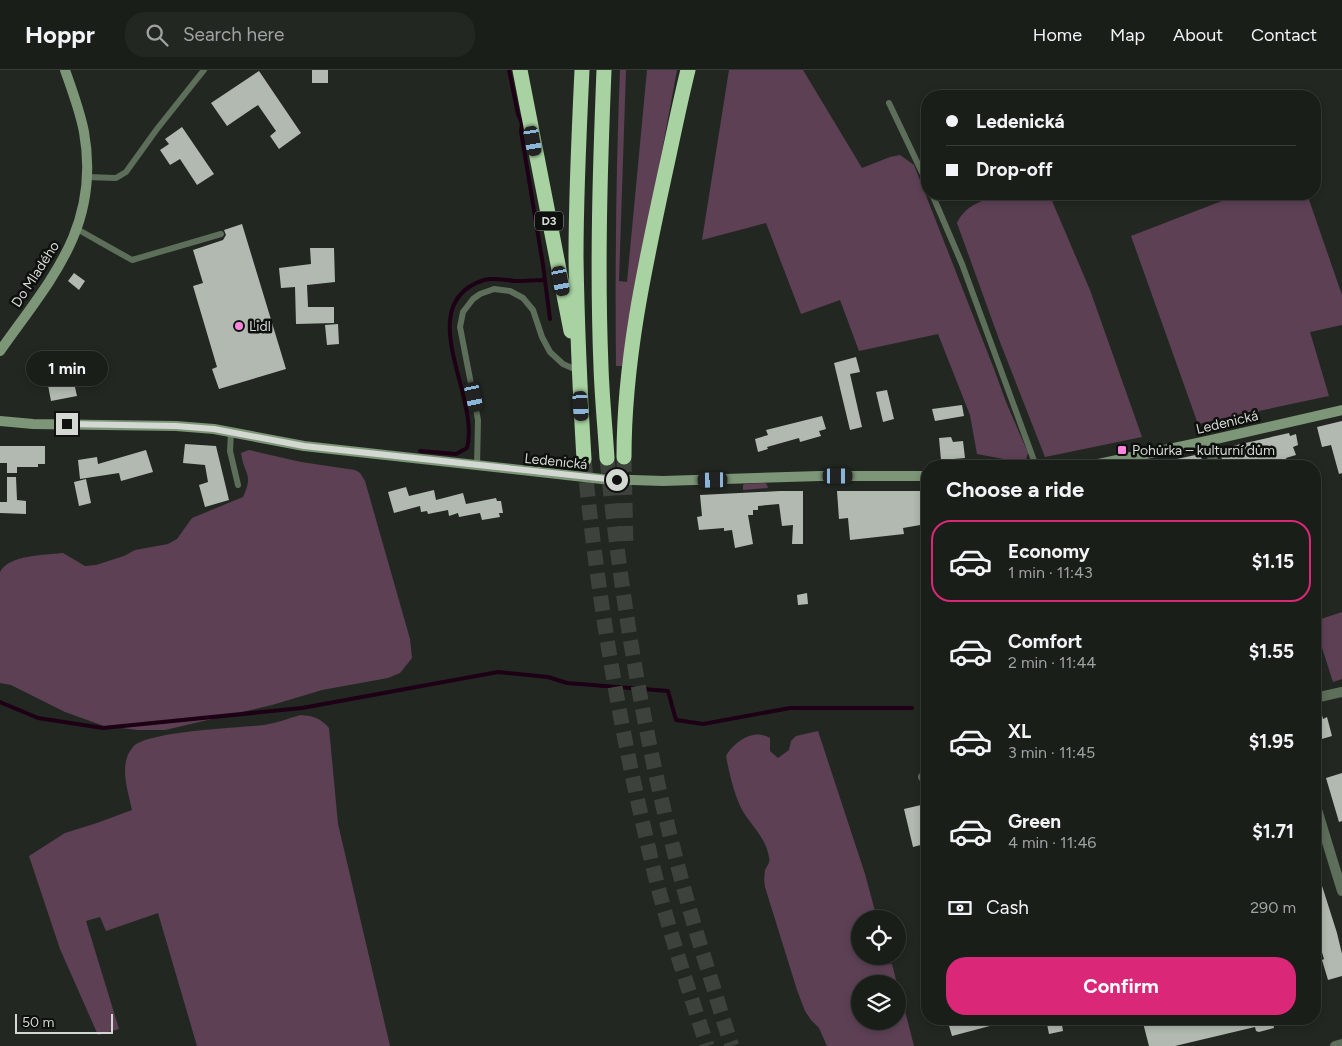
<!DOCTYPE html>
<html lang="en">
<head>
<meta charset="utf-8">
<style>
  body { margin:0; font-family:Figtree,sans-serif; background:#232722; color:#f1f3f6; height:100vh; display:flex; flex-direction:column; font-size:19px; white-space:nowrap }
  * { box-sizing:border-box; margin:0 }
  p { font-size:16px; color:#9fa2a2 }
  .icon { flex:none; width:28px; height:28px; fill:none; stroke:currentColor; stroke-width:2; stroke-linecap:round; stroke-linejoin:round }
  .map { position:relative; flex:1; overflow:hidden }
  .panel { position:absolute; left:921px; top:390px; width:400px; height:565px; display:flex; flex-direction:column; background:#1a1e19; border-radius:20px; box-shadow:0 2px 8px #0003,0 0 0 1px #383c38 }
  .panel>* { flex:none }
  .top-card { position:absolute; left:921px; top:20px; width:400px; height:110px; border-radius:20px; box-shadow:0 2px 8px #0003,0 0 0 1px #383c38; display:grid; align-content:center; height:110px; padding:0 25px; background:#1a1e19 }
  .buttons { position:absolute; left:851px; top:840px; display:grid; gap:10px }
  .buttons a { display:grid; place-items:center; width:55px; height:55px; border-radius:50%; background:#1a1e19; box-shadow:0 2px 8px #0003,0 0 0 1px #383c38; font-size:25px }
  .scale { position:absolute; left:15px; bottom:12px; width:98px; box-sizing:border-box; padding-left:5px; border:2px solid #d4d8d3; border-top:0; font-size:14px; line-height:18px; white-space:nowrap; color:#d4d8d3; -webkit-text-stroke:4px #0d100d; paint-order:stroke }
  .end { position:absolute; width:22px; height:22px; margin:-11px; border:6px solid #d4d8d3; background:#111; box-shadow:0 0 0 2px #111 }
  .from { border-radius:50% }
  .bubble { position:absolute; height:35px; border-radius:18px; background:#1a1e19; box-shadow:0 2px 8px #0003,0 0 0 1px #383c38; font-size:16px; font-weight:700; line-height:35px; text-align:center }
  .car { position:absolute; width:15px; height:30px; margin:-15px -8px; border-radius:6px; box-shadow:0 0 4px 1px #0007; background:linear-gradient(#222 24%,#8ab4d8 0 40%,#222 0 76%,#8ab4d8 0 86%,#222 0) }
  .top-card b { display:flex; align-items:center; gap:18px; height:48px; font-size:19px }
  .top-card b+b { border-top:1px solid #383c38 }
  .top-card i { width:12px; height:12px; background:#f1f3f6 }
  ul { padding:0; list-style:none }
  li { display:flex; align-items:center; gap:15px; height:82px; margin:0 10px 8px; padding:0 15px; border:2px solid transparent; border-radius:20px }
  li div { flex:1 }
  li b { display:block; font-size:19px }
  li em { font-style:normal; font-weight:700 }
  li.active { border-color:#db2777 }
  li>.icon { width:45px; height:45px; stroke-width:1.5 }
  h2 { padding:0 25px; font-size:22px; line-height:60px }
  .pay { display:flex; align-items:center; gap:12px; height:55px; padding:0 25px; font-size:19px }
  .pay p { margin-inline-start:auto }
  .primary-button { display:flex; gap:10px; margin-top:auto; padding:10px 25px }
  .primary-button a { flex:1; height:58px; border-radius:20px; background:#db2777; color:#fff; font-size:20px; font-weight:700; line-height:58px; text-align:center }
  header { display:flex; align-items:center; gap:30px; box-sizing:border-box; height:70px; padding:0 25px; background:#1a1e19; border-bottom:1px solid #383c38 }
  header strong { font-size:24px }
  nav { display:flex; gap:28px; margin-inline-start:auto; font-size:18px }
  .search { width:350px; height:45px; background:#232722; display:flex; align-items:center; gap:12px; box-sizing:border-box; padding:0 18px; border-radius:20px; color:#9fa2a2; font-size:19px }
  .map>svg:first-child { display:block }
</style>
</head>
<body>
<header>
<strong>Hoppr</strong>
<div class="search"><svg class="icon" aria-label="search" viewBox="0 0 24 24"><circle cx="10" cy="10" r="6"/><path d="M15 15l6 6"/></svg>Search here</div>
<nav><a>Home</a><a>Map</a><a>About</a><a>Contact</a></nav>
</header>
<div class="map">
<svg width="1342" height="976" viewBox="0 0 1342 976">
  <rect width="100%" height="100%" fill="#222821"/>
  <path fill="#5d4054" d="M620,0H626L619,211L627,212L647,0H677L622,296H616C615,197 616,99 620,0Z
    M729,0H803L862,98L890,87L900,85L914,95L994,299L1006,332L1028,383L1025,393L977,384L970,345L938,264L859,281L840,230L801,244L766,153L702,170Z
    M1003,124H1049L1090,220L1142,367L1045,387L1000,272L957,153C966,134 984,130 1003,124Z
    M1240,124H1307L1342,225V255L1310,262L1329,326L1198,354L1131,166Z
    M249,380L301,392L355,400L360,403L365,411L410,569L412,588L400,603L388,608L322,620L272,635L165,660H138L104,656L65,642L11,615L0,613V502C8,485 45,485 63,483L85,496L96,495L124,486L135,480L168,474L177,469L192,448L243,427C254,403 244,405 241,383Z
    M766,413L768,418L743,420V415L745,414Z
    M1342,542V609L1333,612L1315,556V551Z
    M301,645C314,646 320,648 329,658L338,754L390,976H197L158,843L106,861L100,847L86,851L119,959L98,965L60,879L29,786L65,763L97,753L132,740C128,720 118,694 133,677C147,661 240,658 264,655C277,653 289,648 301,645Z
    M818,661L865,804L875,841L870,849H860V886H870C877,897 880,895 892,894L897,914H860V951H898V914L914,976H827L819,958L811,950L805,941L797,920L765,817C764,812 764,806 765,801C766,796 771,793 769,787C766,769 753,757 744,743C735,729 729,702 726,686C734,672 754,658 770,668V681L778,688L789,680L791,671L796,666Z"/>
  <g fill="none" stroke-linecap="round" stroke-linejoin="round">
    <path stroke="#1e0016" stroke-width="4" d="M509,0L518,44L522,54L521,61L543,195L550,249
      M420,381L456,384L467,378C481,327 410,234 484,210C495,207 504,210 515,211C525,211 535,210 545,210
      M0,632L38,648L103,658L302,638L498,602L548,607L567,613L668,621L676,650L703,654L790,638H912"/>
  </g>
  <path fill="#b1b9b0" d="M312,0H328V13H312Z
    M259,1L301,63L279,79L270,66L276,61L258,35L227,56L211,33Z
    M182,57L214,104L197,115L180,89L170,95L160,80L169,74L165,69Z
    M242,154L286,299L219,319L212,299L217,297L193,216L203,213L193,180L223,170L226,165L224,160Z
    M310,178H334L335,212L307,215L308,237H334V253L296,254L295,217L281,218L279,198L311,194Z
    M74,203L85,211L79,220L68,211Z
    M338,254L339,274L327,275L325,255Z
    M856,287L860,302L850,304L862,357L850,360L834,293Z
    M72,304L77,326L51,331L47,310Z
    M887,320L894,349L883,352L876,322Z
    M962,335L964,346L935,351L932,339Z
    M822,346L826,359L819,361L821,366L800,372L799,368L767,377L768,379L758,382L755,369L768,365L766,360Z
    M1342,351V403L1339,404L1331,375L1322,377L1317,357Z
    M1289,363L1290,366L1296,364L1298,375L1293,377L1296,385L1286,388L1288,396H1224L1219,379Z
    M951,367L953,372L963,371L965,388L941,390L939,368Z
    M185,374L216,376L229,430L205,437L199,415L208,412L205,395L183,393Z
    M0,376H45V394H38V397H17V403H7V393H0Z
    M146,380L153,402L121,411L119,403L80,409L78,390L97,387L98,394Z
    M1200,384L1204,396H1164L1163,392Z
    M7,407H16L17,430L26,431V444L0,443V432H7Z
    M86,409L91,433L79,436L74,412Z
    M406,417L409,426L434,420L436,430L463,423L466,434L496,428L497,431H501L503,443H499L500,447L482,450L480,443L459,447L458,443L449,446L448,440L428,444L427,441L421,442L420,436L394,443L388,422Z
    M780,421H803V474H792L793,455L782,456L779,434L758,436V440H753V445H748L753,474L735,478L732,460L724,461V458L699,460L697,447L702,446L700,425Z
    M837,421H928V444H925L926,454L903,458L904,464L850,470L848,448L839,449Z
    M807,523L808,534L798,535L797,525Z
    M1319,634L1323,649L1327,647L1332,666L1315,671V635Z
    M1342,703V751L1339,752L1326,708Z
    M921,735L928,763V773L913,777L904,739Z
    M1315,800H1317L1337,863L1342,884V906L1328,910L1322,890L1324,889L1317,866L1315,867Z
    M947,949H1004L1005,952L952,966Z
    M1046,949H1061L1063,961L1049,964Z
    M1142,949H1162L1164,955L1190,949H1273L1274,953H1273L1274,958L1259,962L1256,961L1255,957L1175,976H1149Z"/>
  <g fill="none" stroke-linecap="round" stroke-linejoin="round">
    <path stroke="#3d423c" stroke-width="15" stroke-dasharray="15 8" stroke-linecap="butt" d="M624,387L626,479
      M607,388C624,561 655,734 708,900C716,925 723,951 732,976
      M584,389C597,522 618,650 649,780C664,847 686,911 707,976"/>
    <path stroke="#5d6e5a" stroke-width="6" d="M889,33L928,115
      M87,107L116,108L126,102L157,59L204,0
      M932,124L962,194L1036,396
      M77,159L132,190L221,164
      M231,362L230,381L238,415
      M477,396L478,350L460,257L463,242L473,229L480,224L494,219L510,221L523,228L533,240L542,267L550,282L563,294L579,301"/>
    <path stroke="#5d6e5a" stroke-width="10" d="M1207,371L1215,396
      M1315,628L1342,622
      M923,707L928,706
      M1315,733L1342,821
      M1335,976L1342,974"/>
    <path stroke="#7c9677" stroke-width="10" d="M0,281C50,210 101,157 84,62C80,41 72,20 65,0
      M0,351L33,354L176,356L214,359L304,376L602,409L663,411L820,406H928
      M1089,396L1207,371L1342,340"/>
    <path stroke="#a8d2a1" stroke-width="15" d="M520,0L571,261
      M582,0C579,62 576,125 576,187C577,254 580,322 584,389
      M604,0C600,99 597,198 601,297C602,327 605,357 607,388
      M624,387C624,292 644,200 664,108C672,72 679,36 688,0"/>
  </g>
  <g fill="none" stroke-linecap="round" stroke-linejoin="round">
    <path stroke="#d4d8d3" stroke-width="6" d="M67,354L176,356L214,359L304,376L617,410"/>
  </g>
  <g fill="#ff85df" stroke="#0d100d" stroke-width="2">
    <circle cx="239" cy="256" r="5"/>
    <rect x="1117" y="375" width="10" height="10" rx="2.5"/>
  </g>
  <g text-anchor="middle" stroke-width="5" stroke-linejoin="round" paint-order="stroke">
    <rect fill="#0d100d" stroke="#989c98" stroke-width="1" x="535" y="141.5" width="28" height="19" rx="4"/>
    <g font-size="12" font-weight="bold" fill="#d4d8d3">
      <text x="549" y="155">D3</text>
    </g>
    <g font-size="14" fill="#d4d8d3" stroke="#0d100d">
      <text transform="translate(35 204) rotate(-57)" y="5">Do Mladého</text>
      <text transform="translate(1227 352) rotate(-13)" y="5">Ledenická</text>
      <text transform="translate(556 391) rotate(6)" y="5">Ledenická</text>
    </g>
    <g font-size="14" fill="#d4d8d3" stroke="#0d100d" text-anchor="start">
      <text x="249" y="261">Lidl</text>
      <text x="1132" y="385">Pohůrka – kulturní dům</text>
    </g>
  </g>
</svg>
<div class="buttons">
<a><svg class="icon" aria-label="locate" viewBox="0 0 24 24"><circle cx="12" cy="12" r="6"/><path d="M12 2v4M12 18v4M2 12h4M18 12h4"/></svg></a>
<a><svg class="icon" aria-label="layers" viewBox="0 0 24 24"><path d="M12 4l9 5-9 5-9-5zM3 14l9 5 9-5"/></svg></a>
</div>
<div class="scale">50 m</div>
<i class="end from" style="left:617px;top:410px"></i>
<i class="end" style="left:67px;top:354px"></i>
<div class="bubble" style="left:26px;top:281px;width:82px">1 min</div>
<i class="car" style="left:533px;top:71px;rotate:170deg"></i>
<i class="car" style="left:561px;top:211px;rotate:169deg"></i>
<i class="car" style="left:474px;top:327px;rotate:168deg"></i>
<i class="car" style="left:581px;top:336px;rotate:176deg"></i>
<i class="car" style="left:838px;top:406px;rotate:90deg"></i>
<i class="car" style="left:713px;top:410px;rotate:269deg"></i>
<div class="top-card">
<b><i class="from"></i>Ledenická</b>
<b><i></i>Drop-off</b>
</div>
<section class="panel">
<h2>Choose a ride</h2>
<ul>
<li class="active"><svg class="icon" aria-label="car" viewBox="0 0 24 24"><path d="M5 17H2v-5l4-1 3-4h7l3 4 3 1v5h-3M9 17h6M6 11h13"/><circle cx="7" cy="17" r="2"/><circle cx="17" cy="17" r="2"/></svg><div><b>Economy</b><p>1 min · 11:43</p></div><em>$1.15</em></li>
<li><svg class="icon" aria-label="car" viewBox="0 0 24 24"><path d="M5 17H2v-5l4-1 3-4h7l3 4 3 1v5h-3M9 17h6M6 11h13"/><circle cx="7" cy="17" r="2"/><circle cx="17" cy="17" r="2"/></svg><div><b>Comfort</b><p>2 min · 11:44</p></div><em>$1.55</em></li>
<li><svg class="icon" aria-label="car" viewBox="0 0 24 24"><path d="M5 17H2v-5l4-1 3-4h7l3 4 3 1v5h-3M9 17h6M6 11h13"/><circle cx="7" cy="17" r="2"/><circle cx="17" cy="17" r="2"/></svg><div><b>XL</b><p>3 min · 11:45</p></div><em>$1.95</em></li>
<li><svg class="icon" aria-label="car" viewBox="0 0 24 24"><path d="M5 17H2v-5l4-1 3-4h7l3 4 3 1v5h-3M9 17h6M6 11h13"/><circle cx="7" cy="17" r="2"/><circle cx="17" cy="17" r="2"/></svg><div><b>Green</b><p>4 min · 11:46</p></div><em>$1.71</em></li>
</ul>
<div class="pay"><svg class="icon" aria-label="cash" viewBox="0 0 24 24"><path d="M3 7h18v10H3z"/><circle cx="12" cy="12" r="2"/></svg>Cash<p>290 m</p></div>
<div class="primary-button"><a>Confirm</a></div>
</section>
</div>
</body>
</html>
